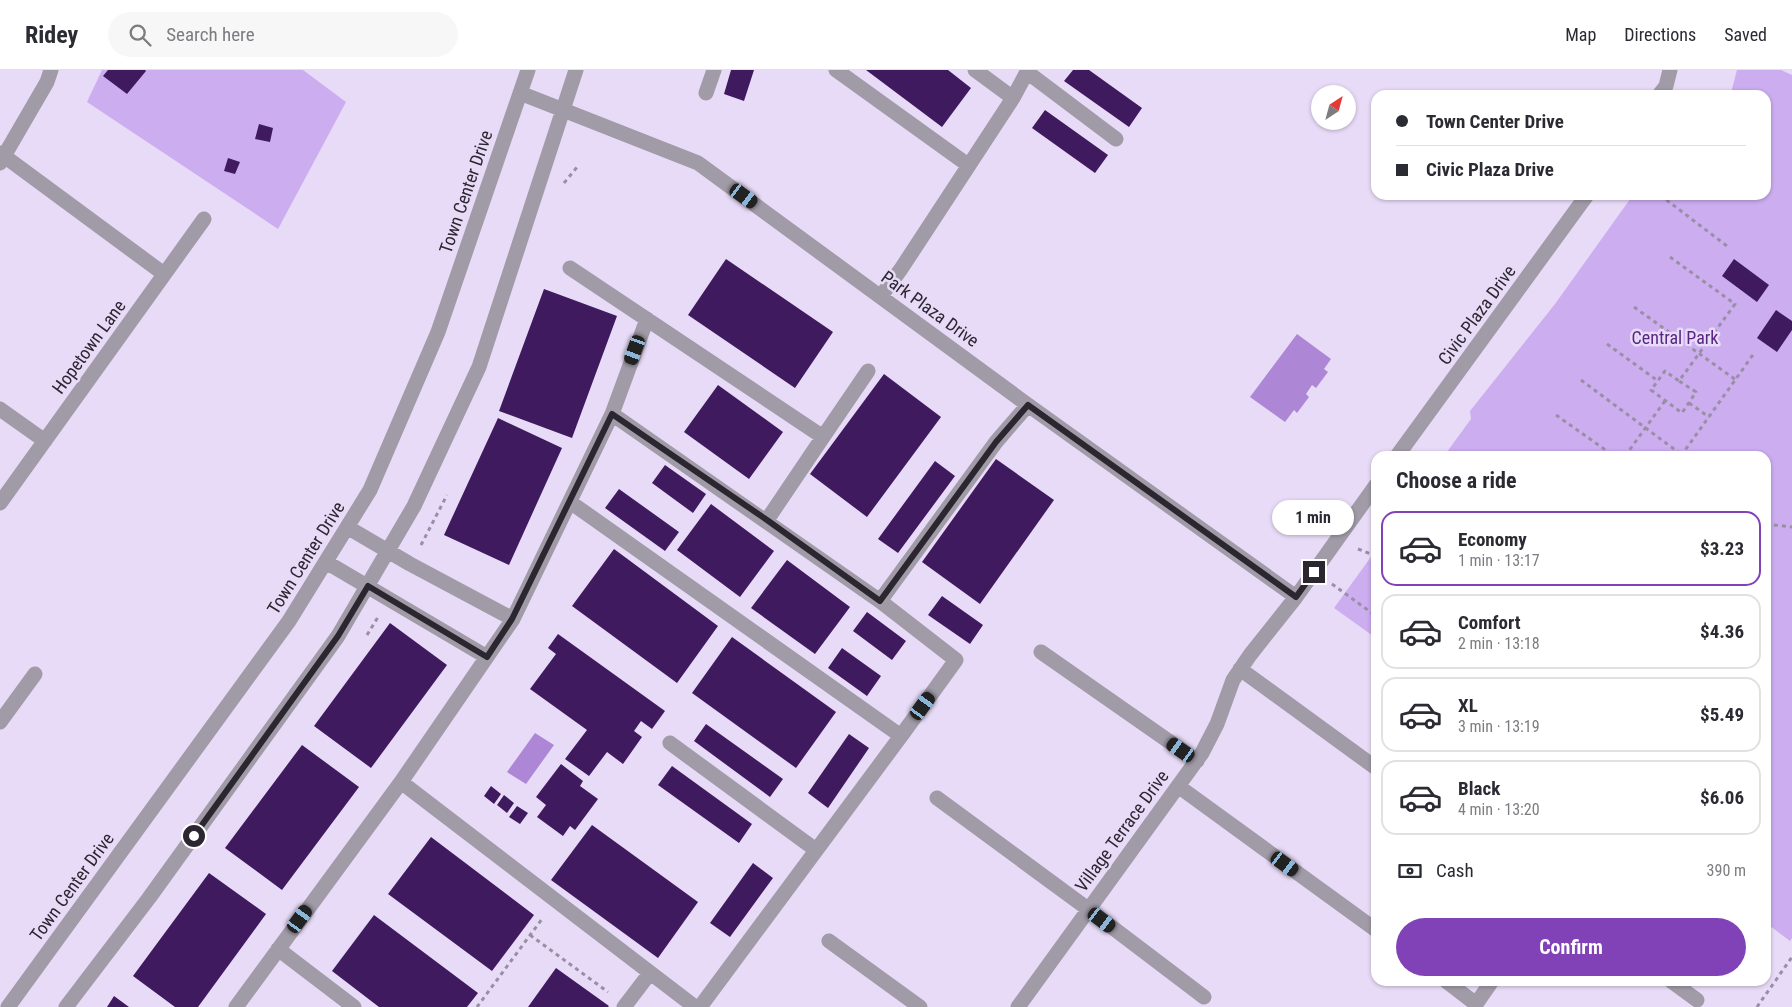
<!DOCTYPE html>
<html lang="en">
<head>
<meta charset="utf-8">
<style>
  body { margin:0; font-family:"Roboto Condensed",sans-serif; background:#f7f7f7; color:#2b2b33; height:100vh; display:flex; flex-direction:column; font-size:19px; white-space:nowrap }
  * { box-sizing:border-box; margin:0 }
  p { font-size:16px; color:#7c7c81 }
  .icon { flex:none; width:28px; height:28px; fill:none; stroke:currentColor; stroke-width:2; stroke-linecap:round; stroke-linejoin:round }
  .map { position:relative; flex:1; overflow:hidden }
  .details { position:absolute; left:1371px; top:381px; width:400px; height:535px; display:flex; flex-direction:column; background:#fff; border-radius:15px; box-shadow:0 1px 4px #0004 }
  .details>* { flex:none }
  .banner { position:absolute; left:1371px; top:20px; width:400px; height:110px; border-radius:15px; box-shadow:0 1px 4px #0004; display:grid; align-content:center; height:110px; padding:0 25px; background:#fff }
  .needle { width:32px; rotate:36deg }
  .controls { position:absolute; left:1311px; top:15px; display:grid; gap:10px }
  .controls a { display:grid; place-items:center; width:45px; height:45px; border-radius:50%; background:#fff; box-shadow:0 1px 4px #0004; font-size:25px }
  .end { position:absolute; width:22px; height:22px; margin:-11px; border:6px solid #2b2630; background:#fff; box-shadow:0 0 0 2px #fff }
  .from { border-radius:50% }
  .bubble { position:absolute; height:35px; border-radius:18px; background:#fff; box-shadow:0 1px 4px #0004; font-size:16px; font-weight:700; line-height:35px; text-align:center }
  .car { position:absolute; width:15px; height:30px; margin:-15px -8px; border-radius:6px; box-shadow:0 0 4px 1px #0007; background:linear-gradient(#222 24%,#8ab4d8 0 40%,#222 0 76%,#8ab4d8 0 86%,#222 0) }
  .banner b { display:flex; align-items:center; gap:18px; height:48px; font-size:19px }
  .banner b+b { border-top:1px solid #e1e1e2 }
  .banner i { width:12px; height:12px; background:#2b2b33 }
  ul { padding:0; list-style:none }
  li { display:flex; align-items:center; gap:15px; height:75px; margin:0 10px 8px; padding:0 15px; border:2px solid #e1e1e2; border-radius:15px }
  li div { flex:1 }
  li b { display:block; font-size:19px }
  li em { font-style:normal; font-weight:700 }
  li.on { border-color:#8142b8 }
  li>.icon { width:45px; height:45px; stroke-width:1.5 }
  h2 { padding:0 25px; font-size:22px; line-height:60px }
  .pay { display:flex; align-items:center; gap:12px; height:55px; padding:0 25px; font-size:19px }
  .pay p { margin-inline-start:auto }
  .primary-button { display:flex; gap:10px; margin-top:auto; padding:10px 25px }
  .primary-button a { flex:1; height:58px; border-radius:30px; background:#8142b8; color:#fff; font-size:20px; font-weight:700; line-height:58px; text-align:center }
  header { display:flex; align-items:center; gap:30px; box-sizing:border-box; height:70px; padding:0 25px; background:#fff; border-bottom:1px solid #e1e1e2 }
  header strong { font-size:24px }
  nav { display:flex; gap:28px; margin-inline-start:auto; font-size:18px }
  .search { width:350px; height:45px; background:#f7f7f7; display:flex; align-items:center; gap:12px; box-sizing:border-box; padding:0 18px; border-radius:28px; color:#7c7c81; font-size:19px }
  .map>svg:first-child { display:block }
</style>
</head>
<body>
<header>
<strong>Ridey</strong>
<div class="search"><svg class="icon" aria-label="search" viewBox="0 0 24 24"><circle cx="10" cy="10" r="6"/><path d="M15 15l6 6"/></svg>Search here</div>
<nav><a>Map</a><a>Directions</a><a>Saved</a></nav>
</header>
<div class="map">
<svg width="1792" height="937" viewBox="0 0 1792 937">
  <rect width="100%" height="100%" fill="#e8dbf7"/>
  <path fill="#ccadf0" d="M102,0H303L346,32L278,159L87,32Z
    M1737,0H1781L1792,5V868L1790,871L1766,853V386H1444L1471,349L1470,341L1555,234L1633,125H1766V25H1728L1732,19Z
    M1376,480V568L1334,538Z"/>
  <path fill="#ad87d5" d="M1297,264L1331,289L1324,299L1328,302L1316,318L1312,315L1306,324L1309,327L1297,343L1294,340L1285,352L1250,327Z
    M535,663L554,675L526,714L507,702Z"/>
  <path fill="#401a5f" d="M108,0H145L146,1L127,24L103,6Z
    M731,0H754L744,31L724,24Z
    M866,0H948L971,18L942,57Z
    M1073,0H1089L1142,38L1129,57L1064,11Z
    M1045,40L1108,85L1095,103L1032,58Z
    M259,54L273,58L270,72L255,69Z
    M228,88L240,92L235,104L224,101Z
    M726,189L833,262L795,318L688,245Z
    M1734,189L1769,215L1757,232L1722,206Z
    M544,219L617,246L572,368L499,341Z
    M1776,240L1792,251V260L1777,282L1757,268Z
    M884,304L941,347L867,447L810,404Z
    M718,315L783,362L749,409L684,362Z
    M498,348L562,378L509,495L444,465Z
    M996,389L1054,430L980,534L922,492Z
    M935,391L955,406L898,483L878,469Z
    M665,395L706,424L693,443L652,413Z
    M619,419L679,462L665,481L605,438Z
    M711,434L774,481L740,527L677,480Z
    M614,479L718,556L677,613L572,536Z
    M787,490L850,537L815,584L751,538Z
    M942,526L983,555L970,574L928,545Z
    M867,542L906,571L892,590L853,561Z
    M390,553L447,595L371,698L314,656Z
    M558,564L665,641L652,659L641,651L634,661L642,667L623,694L607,682L589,706L565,689L587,660L530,619L556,584L548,578Z
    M732,567L836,642L796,698L692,623Z
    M842,578L881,606L867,626L828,598Z
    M706,654L783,709L770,727L694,671Z
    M849,664L869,678L828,738L808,723Z
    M302,675L359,717L282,820L225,778Z
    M561,694L583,711L580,716L598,729L575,760L570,756L563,766L537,747L546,735L536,727Z
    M672,696L752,754L739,773L658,715Z
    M491,716L501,724L494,734L484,726Z
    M504,725L514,733L507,743L497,735Z
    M517,736L528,743L520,754L509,747Z
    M592,755L698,832L658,888L551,810Z
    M431,767L534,845L492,901L388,824Z
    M753,793L773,808L730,867L710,853Z
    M209,803L266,844L198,937H175L133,906Z
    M374,845L478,923L467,937H379L332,901Z
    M556,898L609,936L608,937H528Z
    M114,926L129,937H107Z"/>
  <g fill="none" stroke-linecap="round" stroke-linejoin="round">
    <path stroke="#998fa4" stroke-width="3" stroke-dasharray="4 4" stroke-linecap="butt" d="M564,113L578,96
      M1660,125L1727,176
      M1670,187L1735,234L1679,311L1665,301L1651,320L1682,343L1696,322L1679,311
      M1634,237L1736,310
      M1607,274L1658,311
      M1581,310L1682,385
      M1689,333L1709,347
      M1556,345L1614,386
      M1625,386L1665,331
      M1681,386L1755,282
      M1766,454L1792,457
      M421,475L447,425
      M1358,479L1376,486
      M1332,514L1376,546
      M367,565L378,547
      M530,865L608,922
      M477,937L542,849
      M1757,937L1792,887"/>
    <path stroke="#a09ba7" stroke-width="15" d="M836,0L968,95
      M975,0L1013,28
      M1027,2L1116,69
      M520,23L698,93L1028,335L1296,527
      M706,23L714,0
      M1659,25L1666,16L1670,0
      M0,83L164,204
      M0,93L47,12L51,0
      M570,198L823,367L767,450
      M881,226L901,199L1013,28L1028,0
      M0,339L45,371
      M612,344L647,249
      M823,367L868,301
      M1397,386L1587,125
      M570,432L901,666L700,937
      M0,433L204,149
      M347,457L410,494L513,549
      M326,492L487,587
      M1041,582L1197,691
      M1240,599L1376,698
      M0,652L35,604
      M901,666L956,590L880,531L996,372L1028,335
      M670,673L816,780
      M401,712L513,549L612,344L880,531
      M1178,716L1376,860
      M937,728L1088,839L1204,927
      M829,871L920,937
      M278,879L354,937
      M1446,911L1476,934
      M1671,911L1697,930
      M8,937L289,551L370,420L438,262L528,0
      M66,937L149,828L338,566L414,436L479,297L576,0
      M236,937L401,712L695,937
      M624,937L650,903
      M1018,937L1202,683L1217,654L1233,610L1250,585L1296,527L1376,415
      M1474,937L1492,911"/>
  </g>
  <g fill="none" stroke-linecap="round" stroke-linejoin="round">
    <path stroke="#2b2630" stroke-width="6" d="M194,766L338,566L368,516L487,587L512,549L612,344L767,450L880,531L996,372L1028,335L1296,527L1314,502"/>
  </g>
  <g text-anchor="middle" stroke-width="5" stroke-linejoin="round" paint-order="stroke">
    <g font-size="18" fill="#2b2630" stroke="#e8dbf7">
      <text transform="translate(466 122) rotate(-71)" y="6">Town Center Drive</text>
      <text transform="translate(930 239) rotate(36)" y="6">Park Plaza Drive</text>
      <text transform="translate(1477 245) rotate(-54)" y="6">Civic Plaza Drive</text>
      <text transform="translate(89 277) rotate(-54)" y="6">Hopetown Lane</text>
      <text transform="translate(306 488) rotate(-58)" y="6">Town Center Drive</text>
      <text transform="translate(1122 761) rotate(-54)" y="6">Village Terrace Drive</text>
      <text transform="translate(72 817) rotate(-54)" y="6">Town Center Drive</text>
    </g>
    <g font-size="18" fill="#582682" stroke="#e8dbf7">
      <text x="1675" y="274">Central Park</text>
    </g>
  </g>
</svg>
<div class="controls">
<a><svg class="needle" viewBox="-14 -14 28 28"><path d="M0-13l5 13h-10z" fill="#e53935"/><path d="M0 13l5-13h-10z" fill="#7c7c81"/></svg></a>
</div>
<i class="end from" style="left:194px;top:766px"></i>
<i class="end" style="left:1314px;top:502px"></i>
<div class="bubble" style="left:1272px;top:430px;width:82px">1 min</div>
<i class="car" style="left:744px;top:126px;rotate:126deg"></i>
<i class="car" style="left:635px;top:280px;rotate:200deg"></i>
<i class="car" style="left:923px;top:636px;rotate:36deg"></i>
<i class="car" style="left:1181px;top:680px;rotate:305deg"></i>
<i class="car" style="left:1285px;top:794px;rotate:126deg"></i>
<i class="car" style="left:300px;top:849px;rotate:36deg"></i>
<i class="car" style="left:1102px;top:850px;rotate:127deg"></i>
<div class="banner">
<b><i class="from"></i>Town Center Drive</b>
<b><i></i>Civic Plaza Drive</b>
</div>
<section class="details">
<h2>Choose a ride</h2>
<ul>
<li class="on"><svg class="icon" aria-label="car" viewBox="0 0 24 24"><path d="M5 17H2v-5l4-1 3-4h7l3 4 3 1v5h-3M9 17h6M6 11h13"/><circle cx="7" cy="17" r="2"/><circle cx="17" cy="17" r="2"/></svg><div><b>Economy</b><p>1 min · 13:17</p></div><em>$3.23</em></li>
<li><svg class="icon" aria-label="car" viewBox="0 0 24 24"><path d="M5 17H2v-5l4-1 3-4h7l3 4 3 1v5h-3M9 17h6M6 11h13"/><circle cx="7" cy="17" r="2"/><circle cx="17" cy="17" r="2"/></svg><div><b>Comfort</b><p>2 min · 13:18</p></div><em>$4.36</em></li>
<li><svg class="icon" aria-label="car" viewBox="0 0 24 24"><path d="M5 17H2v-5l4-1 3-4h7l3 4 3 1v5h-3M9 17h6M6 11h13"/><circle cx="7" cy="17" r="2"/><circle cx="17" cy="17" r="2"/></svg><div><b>XL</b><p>3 min · 13:19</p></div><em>$5.49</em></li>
<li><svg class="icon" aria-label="car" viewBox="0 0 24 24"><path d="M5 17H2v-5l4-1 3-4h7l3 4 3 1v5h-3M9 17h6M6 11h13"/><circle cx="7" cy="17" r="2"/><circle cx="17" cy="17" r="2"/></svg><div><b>Black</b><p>4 min · 13:20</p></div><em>$6.06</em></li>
</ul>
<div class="pay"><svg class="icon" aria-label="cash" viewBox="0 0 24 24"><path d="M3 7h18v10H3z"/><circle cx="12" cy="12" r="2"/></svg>Cash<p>390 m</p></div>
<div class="primary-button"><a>Confirm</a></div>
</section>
</div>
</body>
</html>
